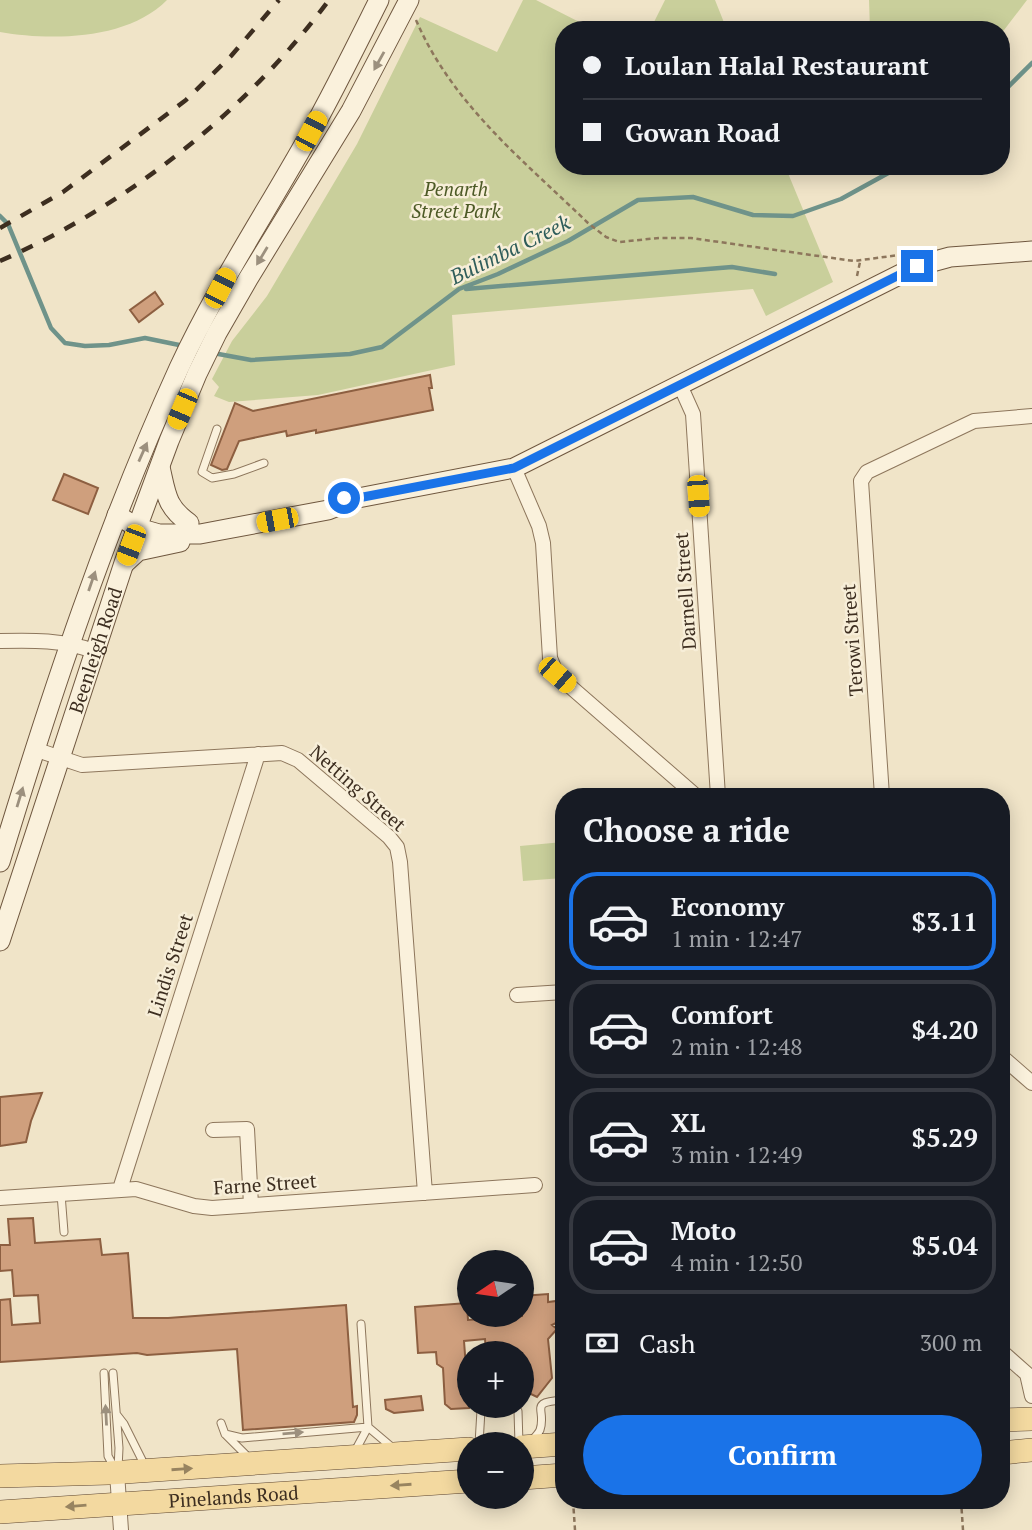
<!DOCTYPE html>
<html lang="en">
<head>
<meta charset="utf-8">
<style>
  body { margin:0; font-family:"PT Serif",serif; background:#242831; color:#f1f3f6; height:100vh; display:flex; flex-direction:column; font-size:26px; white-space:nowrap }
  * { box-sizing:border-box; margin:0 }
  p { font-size:23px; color:#9ea1a6 }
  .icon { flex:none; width:38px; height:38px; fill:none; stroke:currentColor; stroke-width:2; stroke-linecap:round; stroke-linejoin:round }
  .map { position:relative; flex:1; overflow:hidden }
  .sheet { position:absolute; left:555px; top:788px; width:455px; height:721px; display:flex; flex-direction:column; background:#171b24; border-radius:28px; box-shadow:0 4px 18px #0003 }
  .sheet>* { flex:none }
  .guide { position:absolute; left:555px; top:21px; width:455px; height:154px; border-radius:28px; box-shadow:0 4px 18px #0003; display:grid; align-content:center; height:154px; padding:0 28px; background:#171b24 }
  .needle { width:46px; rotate:257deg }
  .tools { position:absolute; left:457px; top:1250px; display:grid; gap:14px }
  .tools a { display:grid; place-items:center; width:77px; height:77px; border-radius:50%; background:#171b24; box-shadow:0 4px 18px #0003; font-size:35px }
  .end { position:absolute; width:32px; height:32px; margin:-16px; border:9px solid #1a73e8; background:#fff; box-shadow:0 0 0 4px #fff }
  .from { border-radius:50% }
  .car { position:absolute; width:21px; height:42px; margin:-21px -10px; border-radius:9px; box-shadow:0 0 5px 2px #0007; background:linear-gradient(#f5c518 24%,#345 0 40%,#f5c518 0 76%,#345 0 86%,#f5c518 0) }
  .guide b { display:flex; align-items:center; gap:24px; height:66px; font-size:26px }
  .guide b+b { border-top:2px solid #363941 }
  .guide i { width:18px; height:18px; background:#f1f3f6 }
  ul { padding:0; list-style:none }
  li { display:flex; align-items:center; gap:21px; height:98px; margin:0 14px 10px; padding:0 14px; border:4px solid #363941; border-radius:28px }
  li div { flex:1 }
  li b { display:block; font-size:26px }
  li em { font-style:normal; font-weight:700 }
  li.selected { border-color:#1a73e8 }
  li>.icon { width:63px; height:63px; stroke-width:1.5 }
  h2 { padding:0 28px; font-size:32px; line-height:84px }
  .pay { display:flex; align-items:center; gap:18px; height:77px; padding:0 28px; font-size:26px }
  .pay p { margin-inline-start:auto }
  .primary-button { display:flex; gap:14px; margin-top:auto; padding:14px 28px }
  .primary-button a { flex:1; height:80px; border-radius:42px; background:#1a73e8; color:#fff; font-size:28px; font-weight:700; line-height:80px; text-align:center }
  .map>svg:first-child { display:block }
</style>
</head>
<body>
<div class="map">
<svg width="1032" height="1530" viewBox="0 0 1032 1530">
  <rect width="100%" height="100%" fill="#f0e4c8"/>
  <path fill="#c9cf9b" d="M0,0H167C128,40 51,41 0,32Z
    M523,0H536L595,30H564V166H785L833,282L766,316L753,289L452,315L455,365L318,395L229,402L214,396L219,387L212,379L232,341L267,296L357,144L420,17L497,52Z
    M665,0H715L727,30H650Z
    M869,0H1027L1001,34V30H870Z
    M563,842V878L523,881L520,846Z"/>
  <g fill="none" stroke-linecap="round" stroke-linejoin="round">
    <path stroke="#6f938a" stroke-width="4.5" d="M1001,94L1032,63
      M0,216L8,224L51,328L65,343L85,346L109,345L145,338L184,346
      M466,289L732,267L775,274
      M213,353L251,360L350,354L382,347L459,289L498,274L568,241L638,200L693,197L753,215L793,216L841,199L901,166"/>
  </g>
  <path fill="#cf9f7d" stroke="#8d5f41" stroke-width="2" d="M155,292L163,304L139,322L130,310Z
    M430,375L432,388H429L433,410L316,433V430L287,436L286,431L239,441L227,469L222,470L211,465L235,403L253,411Z
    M64,474L98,488L88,514L53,500Z
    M42,1093L31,1121L26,1142L0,1146V1097Z
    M33,1218L35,1243L100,1239L102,1255L128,1253L133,1318H168L346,1305L353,1407L357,1406V1415L354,1422L243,1430L237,1349L147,1355L137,1353L0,1362V1300L10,1299L12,1325L40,1323L38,1295L14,1296L12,1270L0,1271V1245H10L8,1219Z
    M548,1294V1302L564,1300V1319L552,1325L557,1329L548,1339L552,1378L537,1397L529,1393L522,1394V1353L486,1352L485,1339L464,1341L469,1408L451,1409L445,1404L443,1368L437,1364L436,1352L418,1353L415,1307L467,1303L468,1320L522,1316V1296Z
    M421,1396L423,1410L394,1413L386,1409L385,1400Z"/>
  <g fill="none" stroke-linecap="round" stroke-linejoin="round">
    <defs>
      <path id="service" d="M217,429L202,472L212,478L234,474L264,463
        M61,1194L64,1232
        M104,1373L108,1456L115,1469
        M113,1373L119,1448L118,1469
        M511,1405L518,1411L519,1444
        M117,1415L124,1424L145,1466
        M221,1423L225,1434L249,1458
        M225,1434L242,1438L368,1427L394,1449
        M532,1440C535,1437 538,1434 540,1430C547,1409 527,1402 564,1400
        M479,1444L481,1410L495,1405
        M354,1453L368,1427L361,1324"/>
      <path id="minor" d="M680,385L693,414L718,796
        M514,468L539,526L543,543L550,658L557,675L696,796
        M0,641C33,640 63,640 94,651
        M34,749L82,765L282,753L298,760L389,837L397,847L400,862L425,1193
        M882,796L861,481L867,472L974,421L1032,416
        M517,995L564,992
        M1001,1056L1032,1083
        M213,1130L247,1129L251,1205
        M120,1189L258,754
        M0,1198L136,1189L194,1206L212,1208L535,1185
        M1001,1351L1027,1374L1032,1396
        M117,1473L121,1530"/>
      <g id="secondary">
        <path d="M160,467C166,493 166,507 189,523"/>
        <path d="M117,515L138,528L159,534H200L328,510L358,498L514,468L917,266L950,257L1032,251"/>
        <path d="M125,563L138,551L180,542"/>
        <path d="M0,862C51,694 106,528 179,368C217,286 267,211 311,132C335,89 357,44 379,0"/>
        <path id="s1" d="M0,941L124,563L169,441L197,374L217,333L248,279L351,111L409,0"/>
      </g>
      <g id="primary">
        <path d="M1001,1420L1032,1419"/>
        <path d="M522,1447L564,1444"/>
        <path d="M1001,1453L1032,1450"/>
        <path d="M0,1476L109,1473L469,1449"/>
        <path d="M522,1478L564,1475"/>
        <path id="s2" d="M0,1512L469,1481"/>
      </g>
    </defs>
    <use href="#service" stroke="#8d765c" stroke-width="9"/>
    <use href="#minor" stroke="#8d765c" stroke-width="16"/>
    <use href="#secondary" stroke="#6f573f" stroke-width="21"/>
    <use href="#primary" stroke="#5b4430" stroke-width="24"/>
    <path stroke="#8d765c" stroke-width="2.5" stroke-dasharray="5 3.5" stroke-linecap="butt" d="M416,20C452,104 524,161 588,223L606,237L619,242L659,238H691L854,261L899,255
      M857,276L860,262
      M573,1500L575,1530
      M961,1500L963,1530"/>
    <use href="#service" stroke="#faf1dc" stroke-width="7"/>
    <use href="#minor" stroke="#faf1dc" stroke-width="14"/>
    <use href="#secondary" stroke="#faf1dc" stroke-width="19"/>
    <use href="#primary" stroke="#f3d9a0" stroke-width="23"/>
    <path stroke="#3d2e20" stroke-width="4.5" stroke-dasharray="12 12" stroke-linecap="butt" d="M0,228L63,192L186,100L231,56L279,0
      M0,261C128,205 246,112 329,0"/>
  </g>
  <defs><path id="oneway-solid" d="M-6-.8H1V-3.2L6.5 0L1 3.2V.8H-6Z" transform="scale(1.75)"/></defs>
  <g fill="#9c907e">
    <use href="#oneway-solid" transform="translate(379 61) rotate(119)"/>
    <use href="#oneway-solid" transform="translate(262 256) rotate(121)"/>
    <use href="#oneway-solid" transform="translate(143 452) rotate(-66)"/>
    <use href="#oneway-solid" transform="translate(92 581) rotate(-71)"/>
    <use href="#oneway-solid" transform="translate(20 797) rotate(-73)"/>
    <use href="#oneway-solid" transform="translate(106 1415) rotate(-93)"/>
    <use href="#oneway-solid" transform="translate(293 1433) rotate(-5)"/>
  </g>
  <g fill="#988460">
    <use href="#oneway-solid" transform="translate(182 1469) rotate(-4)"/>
    <use href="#oneway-solid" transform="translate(401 1485) rotate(176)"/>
    <use href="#oneway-solid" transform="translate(76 1506) rotate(175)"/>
  </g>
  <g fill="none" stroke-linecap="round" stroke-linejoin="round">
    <path stroke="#1a73e8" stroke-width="9" d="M344,498H358L514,468L917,266"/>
  </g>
  <g text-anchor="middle" stroke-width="5" stroke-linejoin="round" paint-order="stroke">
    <g font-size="19" font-style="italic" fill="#4d5a26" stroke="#f7eed8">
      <text x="456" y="196">Penarth<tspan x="456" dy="22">Street Park</tspan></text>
    </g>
    <g font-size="19" fill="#3d2e20" stroke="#f7eed8">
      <text transform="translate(685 591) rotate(-94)" y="7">Darnell Street</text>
      <text transform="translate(852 640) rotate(-94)" y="7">Terowi Street</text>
      <text dy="7" stroke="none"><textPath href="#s1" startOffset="306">Beenleigh Road</textPath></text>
      <text transform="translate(358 788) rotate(41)" y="7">Netting Street</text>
      <text transform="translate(170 965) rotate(-72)" y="7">Lindis Street</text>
      <text transform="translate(265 1184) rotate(-4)" y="7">Farne Street</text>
      <text dy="7" stroke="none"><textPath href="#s2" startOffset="234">Pinelands Road</textPath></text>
    </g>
    <g font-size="21" font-style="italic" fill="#2f5d5a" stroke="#f7eed8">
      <text transform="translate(510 250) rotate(-26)" y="7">Bulimba Creek</text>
    </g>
  </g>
</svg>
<div class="tools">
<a><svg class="needle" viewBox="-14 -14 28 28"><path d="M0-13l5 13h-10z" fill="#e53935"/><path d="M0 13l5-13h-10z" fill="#9ea1a6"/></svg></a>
<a>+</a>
<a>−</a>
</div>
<i class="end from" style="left:344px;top:498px"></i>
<i class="end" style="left:917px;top:266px"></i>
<i class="car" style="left:311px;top:131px;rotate:28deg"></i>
<i class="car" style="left:220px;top:288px;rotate:27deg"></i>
<i class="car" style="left:182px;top:409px;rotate:203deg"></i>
<i class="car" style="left:698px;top:496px;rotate:176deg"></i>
<i class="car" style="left:277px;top:520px;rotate:259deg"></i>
<i class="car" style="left:131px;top:545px;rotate:201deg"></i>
<i class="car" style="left:557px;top:675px;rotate:131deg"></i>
<div class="guide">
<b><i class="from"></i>Loulan Halal Restaurant</b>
<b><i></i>Gowan Road</b>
</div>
<section class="sheet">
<h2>Choose a ride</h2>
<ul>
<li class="selected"><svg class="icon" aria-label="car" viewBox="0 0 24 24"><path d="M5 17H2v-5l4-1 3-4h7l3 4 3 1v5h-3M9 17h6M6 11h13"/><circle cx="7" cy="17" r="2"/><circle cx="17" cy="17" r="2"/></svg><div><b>Economy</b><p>1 min · 12:47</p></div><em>$3.11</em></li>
<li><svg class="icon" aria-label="car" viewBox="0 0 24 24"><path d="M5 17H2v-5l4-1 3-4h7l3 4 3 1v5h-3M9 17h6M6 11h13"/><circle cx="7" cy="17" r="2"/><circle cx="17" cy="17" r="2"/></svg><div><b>Comfort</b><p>2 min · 12:48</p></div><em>$4.20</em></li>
<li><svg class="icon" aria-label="car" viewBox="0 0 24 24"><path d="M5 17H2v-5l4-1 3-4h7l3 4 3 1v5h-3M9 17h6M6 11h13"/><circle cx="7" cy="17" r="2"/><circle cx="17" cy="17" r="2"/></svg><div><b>XL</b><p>3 min · 12:49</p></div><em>$5.29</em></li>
<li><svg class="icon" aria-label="car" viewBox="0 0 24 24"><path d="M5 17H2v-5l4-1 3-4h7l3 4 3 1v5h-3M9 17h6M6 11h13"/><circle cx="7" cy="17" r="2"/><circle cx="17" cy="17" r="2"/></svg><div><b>Moto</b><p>4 min · 12:50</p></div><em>$5.04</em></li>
</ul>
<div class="pay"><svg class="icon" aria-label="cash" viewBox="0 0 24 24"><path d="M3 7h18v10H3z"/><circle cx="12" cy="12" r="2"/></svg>Cash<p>300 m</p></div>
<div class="primary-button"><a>Confirm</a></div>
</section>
</div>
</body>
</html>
